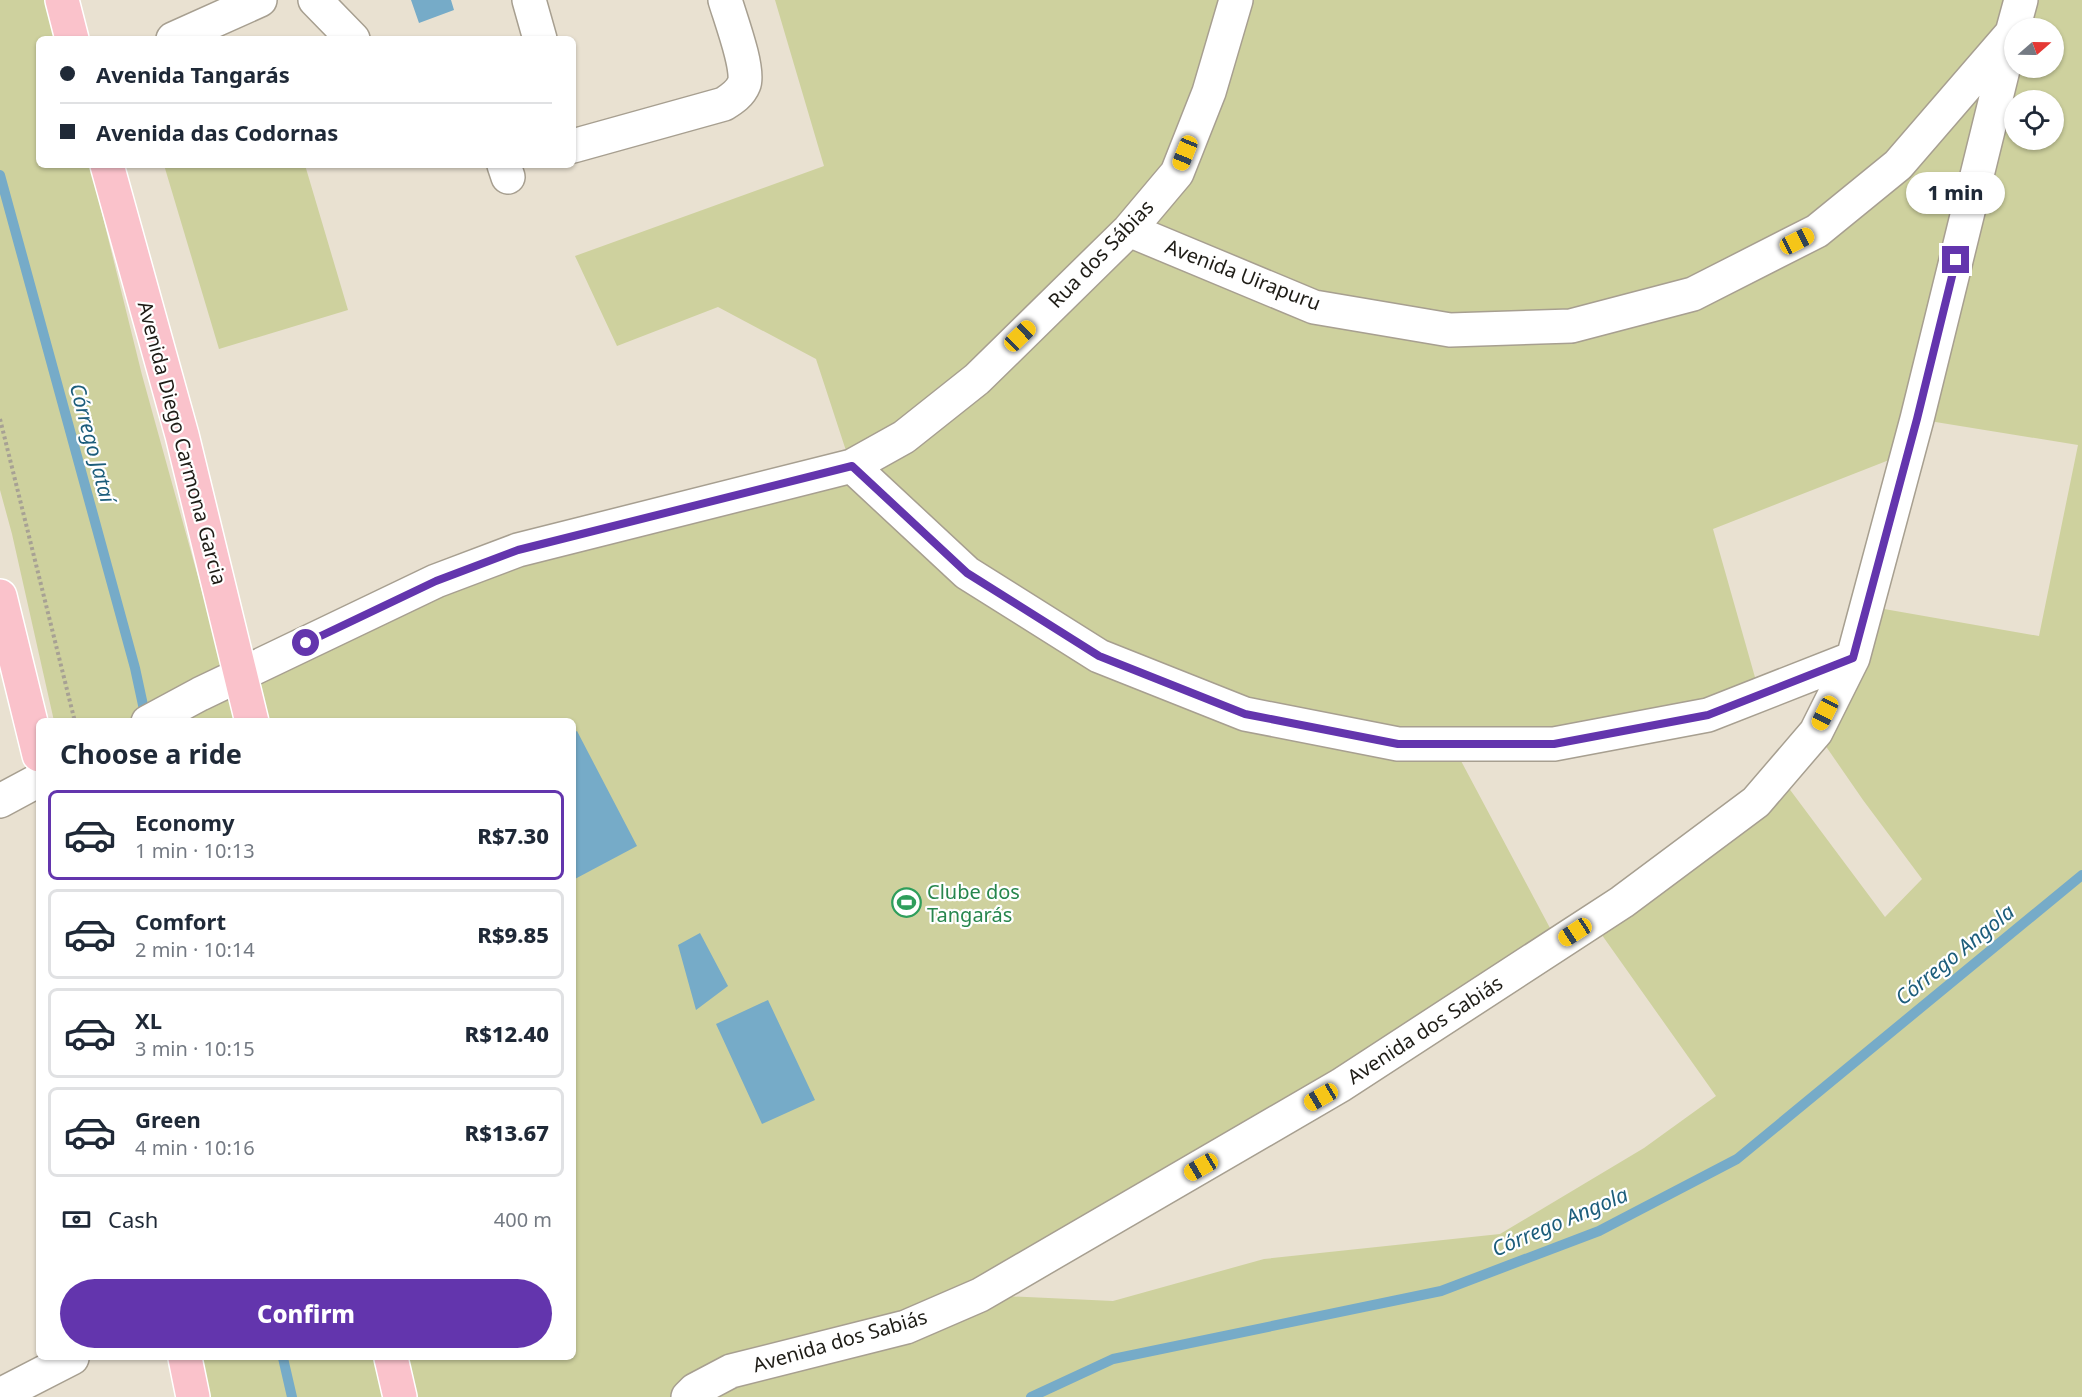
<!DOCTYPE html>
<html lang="en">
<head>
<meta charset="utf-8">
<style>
  body { margin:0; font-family:"Noto Sans",sans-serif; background:#f2f2f3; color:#1f2937; height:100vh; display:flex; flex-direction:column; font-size:22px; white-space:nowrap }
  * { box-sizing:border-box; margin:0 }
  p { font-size:20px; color:#747a83 }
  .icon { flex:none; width:33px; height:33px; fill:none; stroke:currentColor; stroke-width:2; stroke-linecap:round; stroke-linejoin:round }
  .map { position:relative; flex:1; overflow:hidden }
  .drawer { position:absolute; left:36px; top:718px; width:540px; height:642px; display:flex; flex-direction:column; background:#fff; border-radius:9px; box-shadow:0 2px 4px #0004 }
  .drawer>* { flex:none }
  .top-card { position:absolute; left:36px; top:36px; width:540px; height:132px; border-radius:9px; box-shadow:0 2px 4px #0004; display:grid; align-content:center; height:132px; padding:0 24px; background:#fff }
  .needle { width:39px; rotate:70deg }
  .controls { position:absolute; left:2004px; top:18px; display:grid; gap:12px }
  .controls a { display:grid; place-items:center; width:60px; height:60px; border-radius:50%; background:#fff; box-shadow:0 2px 4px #0004; font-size:30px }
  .end { position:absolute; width:27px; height:27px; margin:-14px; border:8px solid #6335ad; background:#fff; box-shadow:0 0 0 3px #fff }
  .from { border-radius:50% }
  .bubble { position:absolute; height:42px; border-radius:21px; background:#fff; box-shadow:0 2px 4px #0004; font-size:20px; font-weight:800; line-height:42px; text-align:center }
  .car { position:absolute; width:18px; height:36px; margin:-18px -9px; border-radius:8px; box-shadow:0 0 4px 2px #0007; background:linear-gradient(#f5c518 24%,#345 0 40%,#f5c518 0 76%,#345 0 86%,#f5c518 0) }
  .top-card b { display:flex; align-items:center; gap:21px; height:57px; font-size:22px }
  .top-card b+b { border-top:2px solid #e0e1e3 }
  .top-card i { width:15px; height:15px; background:#1f2937 }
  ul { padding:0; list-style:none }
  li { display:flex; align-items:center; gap:18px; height:90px; margin:0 12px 9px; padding:0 12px; border:3px solid #e0e1e3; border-radius:9px }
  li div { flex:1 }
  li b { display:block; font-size:22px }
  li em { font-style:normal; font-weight:800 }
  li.active { border-color:#6335ad }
  li>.icon { width:54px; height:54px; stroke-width:1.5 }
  h2 { padding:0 24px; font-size:27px; line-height:72px }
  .pay { display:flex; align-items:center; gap:15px; height:66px; padding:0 24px; font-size:22px }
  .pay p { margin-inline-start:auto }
  .button { display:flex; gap:12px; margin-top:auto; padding:12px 24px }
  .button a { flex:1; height:69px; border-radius:36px; background:#6335ad; color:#fff; font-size:24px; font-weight:800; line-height:69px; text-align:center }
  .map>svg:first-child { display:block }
</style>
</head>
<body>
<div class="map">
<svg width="2082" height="1397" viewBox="0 0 2082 1397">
  <rect width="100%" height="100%" fill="#e9e1d1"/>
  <path fill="#ced19e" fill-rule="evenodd" d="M0,0H48L58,39H39V165H90L142,375L221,660L234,721H54L12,534L0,490Z
    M775,0H2082V1397H400L391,1358H573V722L252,721L242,675L436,581L851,466L816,359L718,307L617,346L575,256L824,166ZM2014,28H2054V68H2014ZM2014,100H2054V140H2014ZM1917,419L2078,445L2039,636L1867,606L1816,732L1863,800L1922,879L1885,917L1779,775L1592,921L1716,1096L1644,1148L1500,1234L1264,1259L1113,1301L981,1295L1558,943L1452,744L1760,695L1713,529L1907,453Z
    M164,165H305L348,310L219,349Z
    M200,1358H376L385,1397H207Z"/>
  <path fill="#76abc8" d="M411,0H451L454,10L419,23Z
    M577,731L637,846L573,880V733Z
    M700,933L728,986L696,1010L678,945Z
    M768,1000L815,1100L762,1124L716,1024Z"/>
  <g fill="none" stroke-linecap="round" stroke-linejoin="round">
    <path stroke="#76abc8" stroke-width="10" d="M0,175L135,668L146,719
      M283,1358L292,1397
      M1031,1397L1113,1359L1441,1291L1599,1231L1737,1159L2082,875"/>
    <defs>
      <path id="minor" d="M315,0L353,39
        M529,0L540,39
        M173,39L260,0
        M573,146L724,104C732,99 740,94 744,84C750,71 730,17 725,0
        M504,165L508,177
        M1129,230L1314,307L1450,330L1571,326L1693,294L1817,231L1898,165L2012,33L2021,0
        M852,466L967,573L1099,656L1245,714L1398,744H1554L1708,715L1853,658
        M148,722L200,694L436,581L518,550L852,466L904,437L977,379L1129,230L1177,173L1209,92L1236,0
        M0,801L39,780
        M0,1395L72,1358
        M688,1397L695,1390L731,1371L906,1327L980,1295L1341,1085L1622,902L1756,802L1816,732L1853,658L1917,419L2012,33"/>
      <path id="major" d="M62,0L72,39
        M107,165L182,435L252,722
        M0,596L39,755
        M185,1358L193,1397
        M391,1358L400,1397"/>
    </defs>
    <use href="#minor" stroke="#a79f90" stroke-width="36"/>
    <use href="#major" stroke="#fff" stroke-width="36"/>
    <path stroke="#a7a194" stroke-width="4" stroke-dasharray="3 3" stroke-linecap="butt" d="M0,419L75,722"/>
    <use href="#minor" stroke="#fff" stroke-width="33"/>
    <use href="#major" stroke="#fac2cb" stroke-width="33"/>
  </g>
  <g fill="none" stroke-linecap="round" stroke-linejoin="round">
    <path stroke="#6335ad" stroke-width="8" d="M306,643L436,581L518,550L852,466L967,573L1099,656L1245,714L1398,744H1554L1708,715L1853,658L1917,419L1956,260"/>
  </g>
  <defs>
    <symbol id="stadium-ring" viewBox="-11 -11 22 22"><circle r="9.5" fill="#fff" stroke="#2e9e5b" stroke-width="1.5"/><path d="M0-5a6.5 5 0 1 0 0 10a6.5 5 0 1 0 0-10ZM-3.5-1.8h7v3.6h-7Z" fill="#2e9e5b"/></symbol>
  </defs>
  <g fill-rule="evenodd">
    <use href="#stadium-ring" x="890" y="886" width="33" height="33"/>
  </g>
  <g text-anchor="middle" stroke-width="4.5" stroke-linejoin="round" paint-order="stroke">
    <g font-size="20" fill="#1e1c16" stroke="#fff">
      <text transform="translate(1101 254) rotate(-46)" y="7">Rua dos Sábias</text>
      <text transform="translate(1243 275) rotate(21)" y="7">Avenida Uirapuru</text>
      <text transform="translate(182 443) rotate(75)" y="7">Avenida Diego Carmona Garcia</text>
      <text transform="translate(1425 1030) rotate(-33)" y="7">Avenida dos Sabiás</text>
      <text transform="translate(840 1341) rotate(-16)" y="7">Avenida dos Sabiás</text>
    </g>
    <g font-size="20" fill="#27864d" stroke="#fff" text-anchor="start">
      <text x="927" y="899">Clube dos<tspan x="927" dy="23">Tangarás</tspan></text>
    </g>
    <g font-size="21" font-style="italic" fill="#1c5d7b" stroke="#fff">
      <text transform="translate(92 443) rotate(75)" y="7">Córrego Jataí</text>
      <text transform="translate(1955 955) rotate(-39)" y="7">Córrego Angola</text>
      <text transform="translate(1560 1222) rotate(-23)" y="7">Córrego Angola</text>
    </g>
  </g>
</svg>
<div class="controls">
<a><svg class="needle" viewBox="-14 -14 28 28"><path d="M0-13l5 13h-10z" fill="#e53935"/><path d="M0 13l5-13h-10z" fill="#747a83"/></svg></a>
<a><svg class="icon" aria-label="locate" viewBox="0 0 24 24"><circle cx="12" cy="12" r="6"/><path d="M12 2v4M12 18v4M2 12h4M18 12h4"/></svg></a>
</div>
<i class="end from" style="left:306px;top:643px"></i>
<i class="end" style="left:1956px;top:260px"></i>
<div class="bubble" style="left:1906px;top:172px;width:99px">1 min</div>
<i class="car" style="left:1185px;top:153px;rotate:202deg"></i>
<i class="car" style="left:1797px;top:241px;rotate:63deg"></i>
<i class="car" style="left:1020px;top:336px;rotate:46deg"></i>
<i class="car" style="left:1825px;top:713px;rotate:207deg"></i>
<i class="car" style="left:1575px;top:932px;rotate:237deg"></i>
<i class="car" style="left:1321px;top:1097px;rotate:240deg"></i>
<i class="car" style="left:1201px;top:1167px;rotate:240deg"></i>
<div class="top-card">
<b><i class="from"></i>Avenida Tangarás</b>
<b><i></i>Avenida das Codornas</b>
</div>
<section class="drawer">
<h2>Choose a ride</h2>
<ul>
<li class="active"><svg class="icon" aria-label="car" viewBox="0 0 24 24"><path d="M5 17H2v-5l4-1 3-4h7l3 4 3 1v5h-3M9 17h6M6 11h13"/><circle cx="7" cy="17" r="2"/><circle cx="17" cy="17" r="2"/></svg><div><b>Economy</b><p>1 min · 10:13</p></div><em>R$7.30</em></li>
<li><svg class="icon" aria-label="car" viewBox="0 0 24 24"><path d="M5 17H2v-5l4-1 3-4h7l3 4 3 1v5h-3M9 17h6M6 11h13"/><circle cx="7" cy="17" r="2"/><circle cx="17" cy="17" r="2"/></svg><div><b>Comfort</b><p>2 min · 10:14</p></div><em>R$9.85</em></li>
<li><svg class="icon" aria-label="car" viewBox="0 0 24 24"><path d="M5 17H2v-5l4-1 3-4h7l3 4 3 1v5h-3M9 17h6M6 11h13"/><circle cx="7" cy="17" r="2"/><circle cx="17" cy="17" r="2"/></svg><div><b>XL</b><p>3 min · 10:15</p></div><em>R$12.40</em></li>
<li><svg class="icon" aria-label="car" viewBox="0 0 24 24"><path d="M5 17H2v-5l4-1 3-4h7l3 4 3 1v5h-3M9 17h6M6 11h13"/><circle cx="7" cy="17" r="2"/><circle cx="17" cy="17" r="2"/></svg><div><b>Green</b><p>4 min · 10:16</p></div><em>R$13.67</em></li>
</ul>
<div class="pay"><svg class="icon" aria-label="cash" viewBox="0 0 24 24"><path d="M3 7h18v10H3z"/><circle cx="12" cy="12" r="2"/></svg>Cash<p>400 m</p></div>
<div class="button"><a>Confirm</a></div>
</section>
</div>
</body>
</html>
